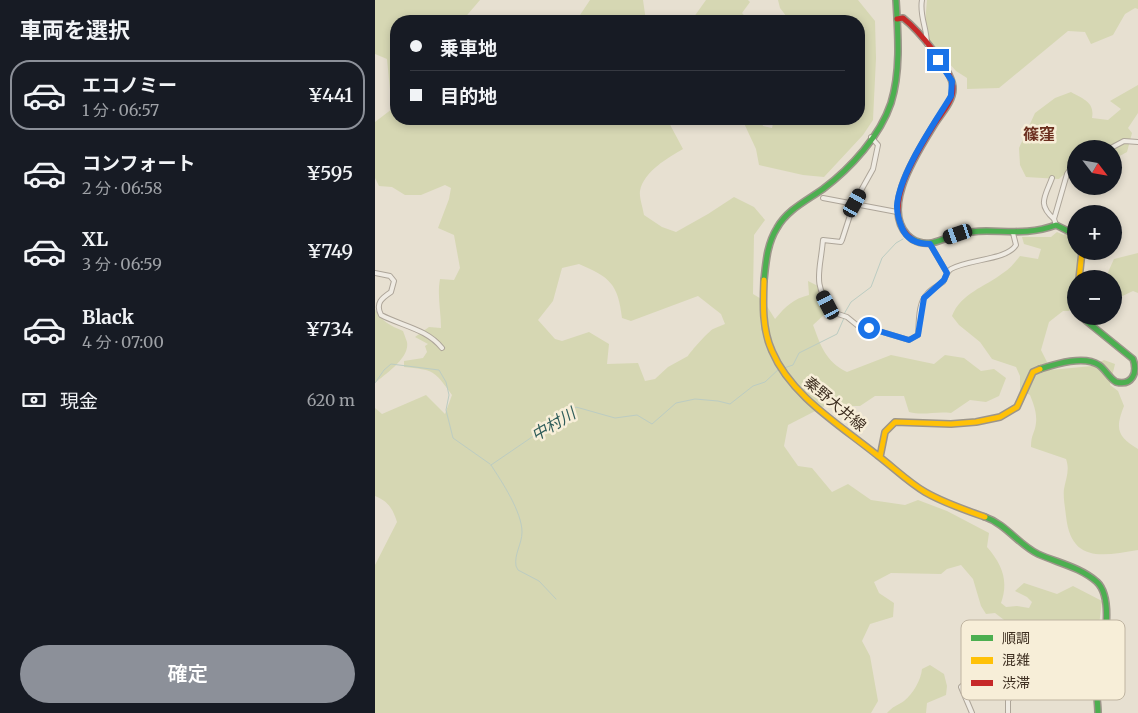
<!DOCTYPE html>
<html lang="ja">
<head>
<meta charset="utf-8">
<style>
  body { margin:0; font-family:Merriweather,"Noto Sans JP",serif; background:#242831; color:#f1f3f6; height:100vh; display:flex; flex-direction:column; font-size:19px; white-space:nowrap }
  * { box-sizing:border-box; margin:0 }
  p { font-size:16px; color:#9ea1a6 }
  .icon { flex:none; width:28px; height:28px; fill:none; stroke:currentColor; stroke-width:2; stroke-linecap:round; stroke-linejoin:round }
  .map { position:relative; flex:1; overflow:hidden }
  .sheet { display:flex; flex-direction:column; background:#171b24; width:375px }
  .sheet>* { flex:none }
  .guide { position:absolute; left:15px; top:15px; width:475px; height:110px; border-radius:20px; box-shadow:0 2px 8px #0003; display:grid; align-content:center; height:110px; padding:0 20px; background:#171b24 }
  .needle { width:32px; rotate:121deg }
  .controls { position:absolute; left:692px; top:140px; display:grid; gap:10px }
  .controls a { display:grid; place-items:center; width:55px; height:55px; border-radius:50%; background:#171b24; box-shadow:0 2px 8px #0003; font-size:25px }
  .end { position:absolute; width:22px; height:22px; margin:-11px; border:6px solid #1a73e8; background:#fff; box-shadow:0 0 0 2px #fff }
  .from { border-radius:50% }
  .car { position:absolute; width:15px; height:30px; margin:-15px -8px; border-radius:6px; box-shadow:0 0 4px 1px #0007; background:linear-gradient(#222 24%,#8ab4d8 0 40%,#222 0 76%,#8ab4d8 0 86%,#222 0) }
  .guide b { display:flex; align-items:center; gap:18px; height:48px; font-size:19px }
  .guide b+b { border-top:1px solid #363941 }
  .guide i { width:12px; height:12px; background:#f1f3f6 }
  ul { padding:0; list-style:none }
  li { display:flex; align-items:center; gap:15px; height:70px; margin:0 10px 8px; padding:0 10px; border:2px solid transparent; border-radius:20px }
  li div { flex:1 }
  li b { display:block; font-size:19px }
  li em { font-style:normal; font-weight:600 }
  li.active { border-color:#8c9099 }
  li>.icon { width:45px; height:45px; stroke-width:1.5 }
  h2 { padding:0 20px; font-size:22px; line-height:60px }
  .pay { display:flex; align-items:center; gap:12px; height:55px; padding:0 20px; font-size:19px }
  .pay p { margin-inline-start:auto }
  .action { display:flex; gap:10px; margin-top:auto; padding:10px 20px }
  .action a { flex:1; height:58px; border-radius:30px; background:#8c9099; color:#fff; font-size:20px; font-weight:600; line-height:58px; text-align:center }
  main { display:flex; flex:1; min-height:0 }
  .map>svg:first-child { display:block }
</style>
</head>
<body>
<main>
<section class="sheet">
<h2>車両を選択</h2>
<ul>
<li class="active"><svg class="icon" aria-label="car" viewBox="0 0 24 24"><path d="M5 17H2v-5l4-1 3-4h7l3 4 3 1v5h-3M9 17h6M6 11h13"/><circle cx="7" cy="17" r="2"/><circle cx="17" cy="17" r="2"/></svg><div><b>エコノミー</b><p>1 分 · 06:57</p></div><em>¥441</em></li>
<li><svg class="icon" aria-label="car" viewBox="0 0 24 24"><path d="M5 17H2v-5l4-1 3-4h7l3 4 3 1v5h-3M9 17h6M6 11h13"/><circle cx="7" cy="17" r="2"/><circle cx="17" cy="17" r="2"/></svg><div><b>コンフォート</b><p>2 分 · 06:58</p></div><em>¥595</em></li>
<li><svg class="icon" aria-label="car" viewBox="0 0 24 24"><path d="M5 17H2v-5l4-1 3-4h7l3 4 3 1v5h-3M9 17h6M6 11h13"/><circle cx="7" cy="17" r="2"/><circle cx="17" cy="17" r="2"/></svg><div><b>XL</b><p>3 分 · 06:59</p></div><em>¥749</em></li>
<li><svg class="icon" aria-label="car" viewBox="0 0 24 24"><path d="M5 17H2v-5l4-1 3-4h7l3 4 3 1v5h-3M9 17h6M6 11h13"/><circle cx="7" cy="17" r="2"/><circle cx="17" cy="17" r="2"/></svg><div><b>Black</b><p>4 分 · 07:00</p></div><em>¥734</em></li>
</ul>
<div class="pay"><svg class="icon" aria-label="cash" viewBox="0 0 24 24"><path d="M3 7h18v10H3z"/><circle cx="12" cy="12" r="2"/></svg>現金<p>620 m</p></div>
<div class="action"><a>確定</a></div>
</section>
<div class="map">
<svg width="763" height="713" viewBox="0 0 763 713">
  <rect width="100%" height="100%" fill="#e7e0d1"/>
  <path fill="#d6d7b3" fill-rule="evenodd" d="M0,0H105L87,21H21V119H292L308,149C293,158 269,171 265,191C264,197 268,208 269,215L287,227L301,232L333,214L359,197L379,207L390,220L379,235L378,294L388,300L400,319C411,306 418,299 434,295L433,281L451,290V313L438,325C446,346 450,361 472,372L516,355L559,364L570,355L589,358L606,371L619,369L631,378L624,396L611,402L595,400L576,413C560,411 549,416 534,412L529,396H500L485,406H450L413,425L409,446L423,466L437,468L457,492L473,484L496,500L530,505L543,500L572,511L614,533L612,547C627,564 634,581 626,603L631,607L642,606L654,608L657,602L652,597L640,591L649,583L682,594L698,586L727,601L719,666L705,676L675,669C664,651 632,650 612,649L610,641L624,631L671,652L679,651L687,632L682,629H641L620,613L611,614L606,606L598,579L586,565L572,569L566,574L516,573L499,582L504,593L519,603L518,617L495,624L487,641L495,656L503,701L496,713H0V565L22,522C18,509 13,501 0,496V408L7,414L51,395L70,414L77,395C59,370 59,370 29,367V361L48,358L52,352L50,346L53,344L40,337L54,327L66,328C66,311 62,296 65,279L79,280L85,268L79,235L63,228L74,199L76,188L70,185L46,195H30L17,187L4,186L0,178V122L17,109L12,59L0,54ZM204,264C235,277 243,284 247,318L256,321L323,296L346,314L350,324C346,326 342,327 338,329C334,331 315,352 313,356L293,367L280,379L270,381L263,363L232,364L234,344L214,332L187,341L180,339L163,320L178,301L187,268Z
    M215,0H268L271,21H208L205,15Z
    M331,0H373L375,2L367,13L374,21H316Z
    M403,0H483L500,21L501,58L498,120L488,135L449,177L428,175L384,165L381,149L367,119H385L388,126L397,128L399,119H484V21H415L405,8Z
    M552,0H763V9L760,8L750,14L738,35L716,44L710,32L693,31L624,88L592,89V78L581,71L549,35Z
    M763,85V113L753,128L757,133L752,152L739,159V149H701V170L688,175L684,179L651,177L645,165L644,148L660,113L680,98L696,92C708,99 720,102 717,118L733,120L746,109L735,101Z
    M701,218L703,263L699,306L694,311H688L674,322L666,350L676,370L717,366L729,360L740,364L735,385L743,391L749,406C740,429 742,436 763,449V550C727,556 696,563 691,516C690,507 688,497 689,489C691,478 695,470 691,459L656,447C656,434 660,433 661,423C662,413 659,405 655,395L645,390V376L641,367L617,359L605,342L584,325L577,316C586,293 610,287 628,273C635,269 640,262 645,256L663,259L666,249L649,244L647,237H676L682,232L689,235L697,219Z
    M763,253V293L758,291L739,300V279H730L739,259Z
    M0,309C6,321 16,326 28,331C29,334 31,339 32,342C35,358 10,374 0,383Z
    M555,665L569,674L572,686L571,695L552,703L551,713H512C517,707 523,705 529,701C538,694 546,680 547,669Z"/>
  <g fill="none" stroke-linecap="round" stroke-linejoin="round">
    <path stroke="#bcccc2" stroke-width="1" d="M469,314L476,302L496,287L507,258L521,243L528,239
      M409,368L418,365L424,353L462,334L469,318
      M0,383L9,370L16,364L64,370L71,382L74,395L71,410L78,438L115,464
      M116,465L201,407L240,418L262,415L277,424L301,403L320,399L343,401L355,404L378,386L390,382L405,368
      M116,465C127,482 147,512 147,532C147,544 139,554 141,566L143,570L164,581L181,599"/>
    <defs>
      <path id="street" d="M547,0C544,15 552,28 552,44
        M496,137L503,145L498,169L479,203L467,240L466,242L448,240C445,274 437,281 457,312L472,317L488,330L494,328L534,340L543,335C544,322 543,303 552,294C556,289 563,286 568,282C571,278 571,272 576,269C594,259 632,260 641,245L638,233
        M734,149L749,141L763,142
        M677,178C670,197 662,204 679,219
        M448,198L522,212
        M681,225L679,219L692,174L701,161
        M555,244L572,273
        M0,273L15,276L19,281L16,292C7,298 0,303 6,315C27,326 52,329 67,348
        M597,713L586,687L604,670L613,665L623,652L628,653L654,670L664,673
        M633,713V700L659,674C667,673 692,672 698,677C709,683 708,687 722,689"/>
      <path id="fast" d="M537,239C554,249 565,239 581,235C614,225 644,239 681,225L701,235
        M389,280C391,262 392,244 402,228C412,210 431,201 448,189C476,168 505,136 516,103C526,71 523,33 521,0
        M701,300V310
        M665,369C681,364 709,355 724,365C731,370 734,378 741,382C757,386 763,373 758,359L705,316
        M610,517C631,524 644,545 663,554C683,563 705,567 722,582C742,601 725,660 722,686C721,695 723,704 723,713"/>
      <path id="slow" d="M704,279L707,251
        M389,280C388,304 387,329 397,351C416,396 465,425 502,455C518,467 533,482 550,492C569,503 590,510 610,517
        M505,457L510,432L520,422L576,424L601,422L625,417L642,407L658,372L665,369"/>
      <path id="jam" d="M522,19L528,18C542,29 579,71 578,89C578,101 567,113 561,122C544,150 501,212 537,239"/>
    </defs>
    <use href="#street" stroke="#ada599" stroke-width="6"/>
    <use href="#fast" stroke="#9c958a" stroke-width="8"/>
    <use href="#slow" stroke="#9c958a" stroke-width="8"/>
    <use href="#jam" stroke="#9c958a" stroke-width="8"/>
    <use href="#street" stroke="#efebe3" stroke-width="4"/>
    <use href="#fast" stroke="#4caf50" stroke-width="5"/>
    <use href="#slow" stroke="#ffc107" stroke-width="5"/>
    <use href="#jam" stroke="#c62828" stroke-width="5"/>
  </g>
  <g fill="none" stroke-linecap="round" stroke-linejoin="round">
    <path stroke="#1a73e8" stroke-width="6" d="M494,328L534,340L543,335L549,298L569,280L572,273L555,244C543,244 532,240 527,228C524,221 522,214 522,206C524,174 559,124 576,96L577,81L563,60"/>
  </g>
  <g text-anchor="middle" stroke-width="5" stroke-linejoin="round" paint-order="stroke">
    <g font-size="15" fill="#3d2e20" stroke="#f7eed8">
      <text transform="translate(460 404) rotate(40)" y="5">秦野大井線</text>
    </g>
    <g font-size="16" font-weight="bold" fill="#6b2e1e" stroke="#f7eed8">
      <text x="664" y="140">篠窪</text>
    </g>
    <g font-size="16" font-style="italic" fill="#2f5d5a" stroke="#f7eed8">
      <text transform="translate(178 424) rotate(-31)" y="6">中村川</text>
    </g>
  </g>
  <rect x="586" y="620" width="164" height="80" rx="8" fill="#f7eed8" stroke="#bfb4a1" stroke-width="1"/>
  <rect x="596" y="635" width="22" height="6" fill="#4caf50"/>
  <rect x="596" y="657" width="22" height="7" fill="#ffc107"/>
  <rect x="596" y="680" width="22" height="6" fill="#c62828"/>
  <g font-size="14" fill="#3d2e20">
    <text x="627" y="643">順調</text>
    <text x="627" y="665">混雑</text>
    <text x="627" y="688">渋滞</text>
  </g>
</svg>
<div class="controls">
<a><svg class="needle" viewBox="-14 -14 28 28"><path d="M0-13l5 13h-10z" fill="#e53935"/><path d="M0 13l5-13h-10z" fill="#9ea1a6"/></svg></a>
<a>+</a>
<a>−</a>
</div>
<i class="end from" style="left:494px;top:328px"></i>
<i class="end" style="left:563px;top:60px"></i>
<i class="car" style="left:480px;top:203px;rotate:29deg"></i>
<i class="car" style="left:583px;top:234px;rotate:251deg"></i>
<i class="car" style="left:453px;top:305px;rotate:332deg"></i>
<div class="guide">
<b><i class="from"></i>乗車地</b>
<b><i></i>目的地</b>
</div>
</div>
</main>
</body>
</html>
